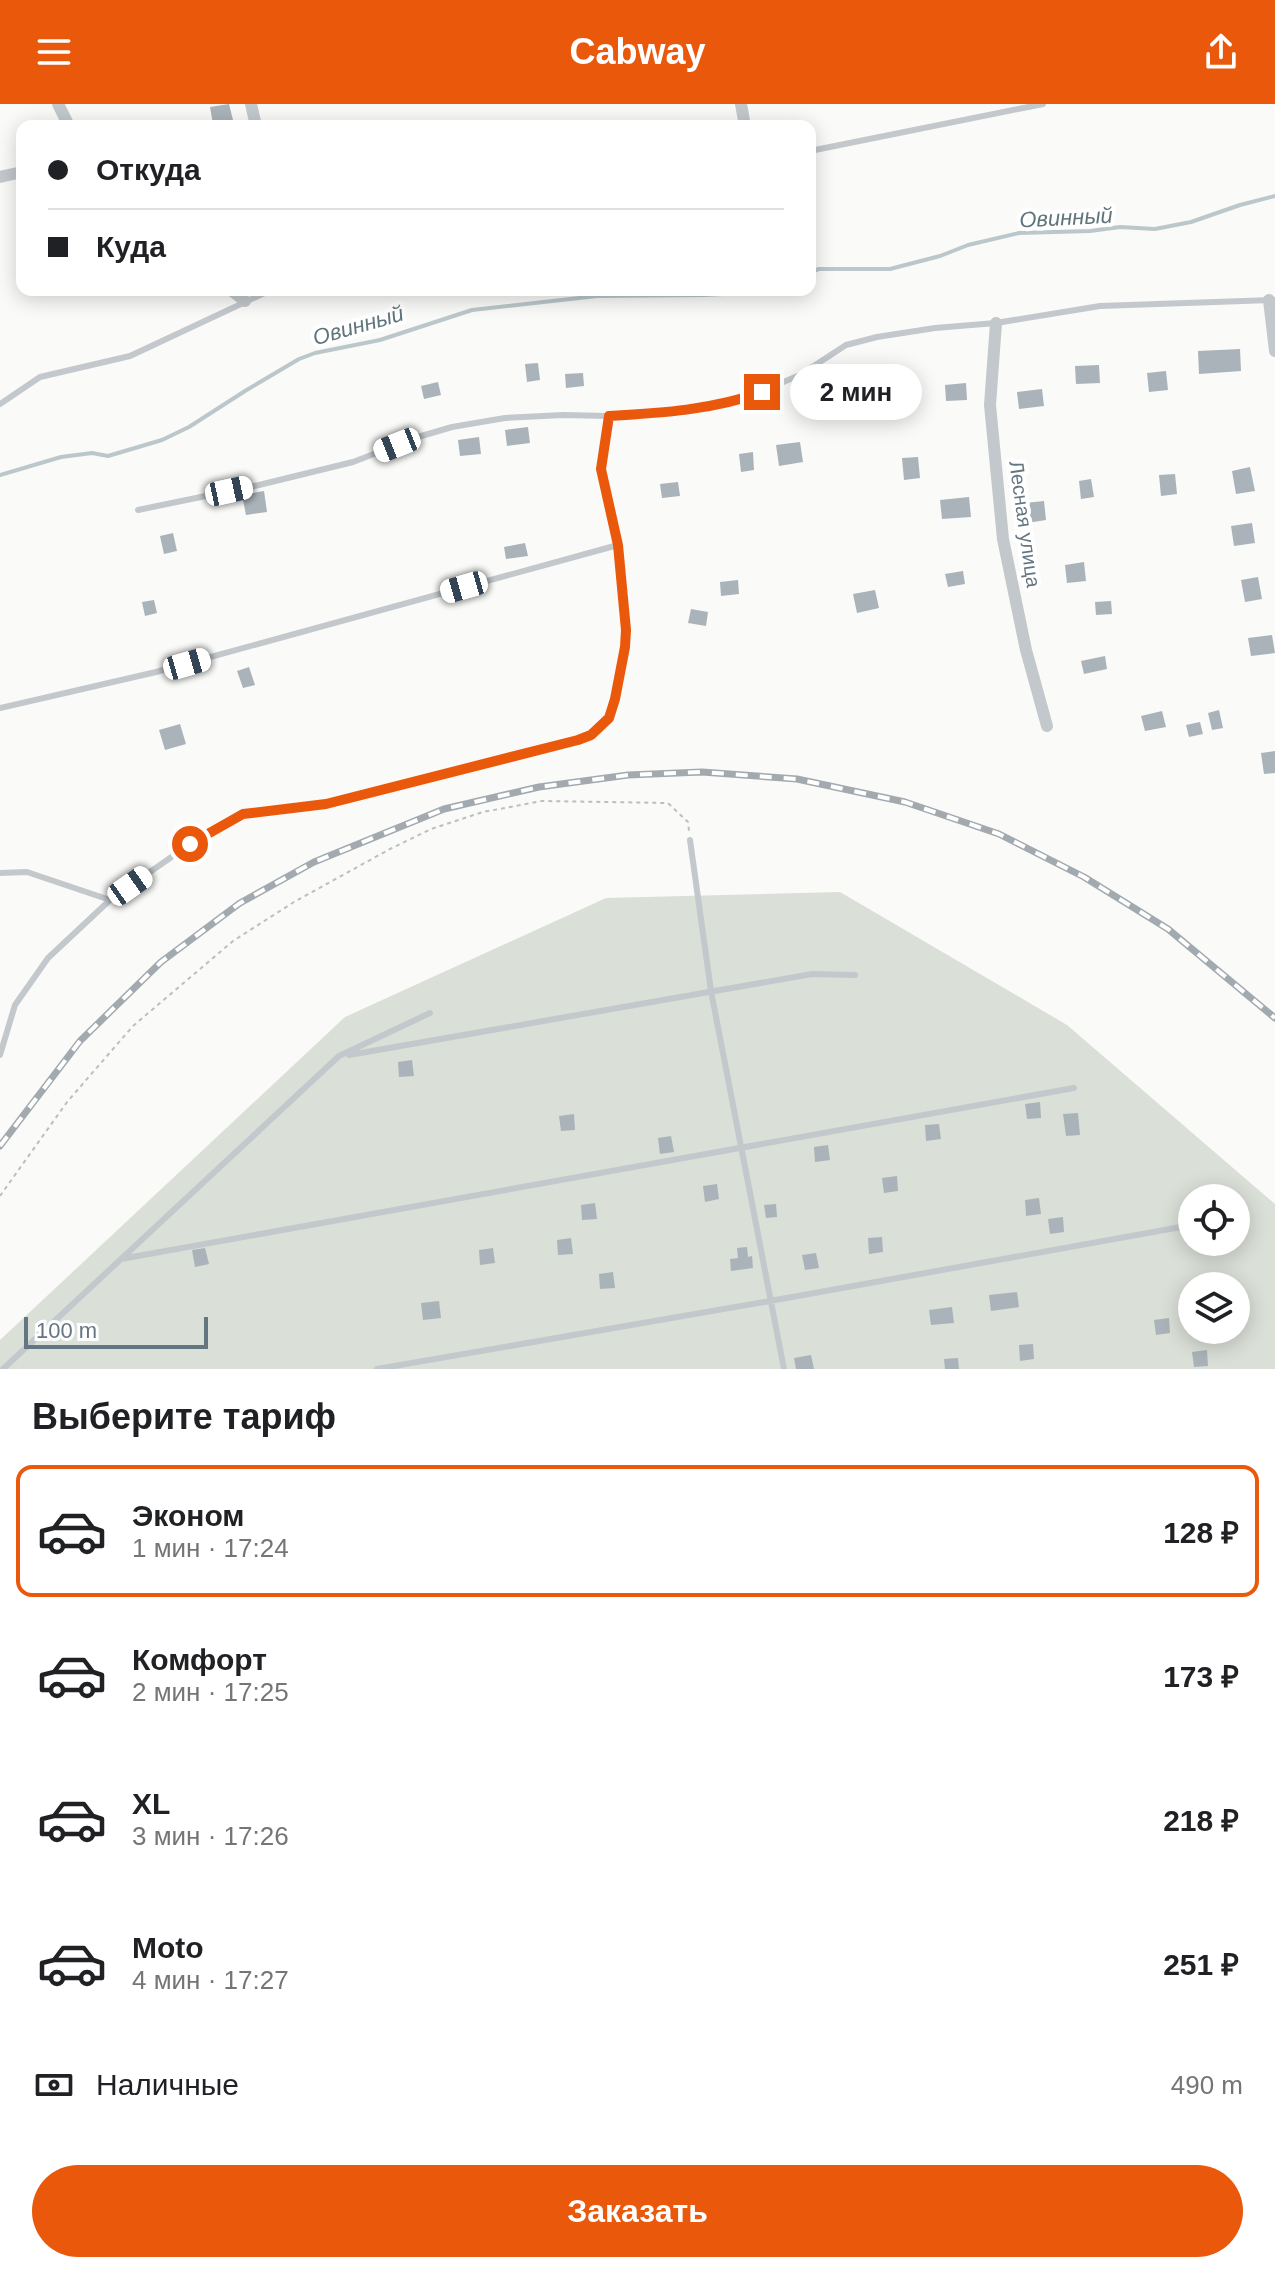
<!DOCTYPE html>
<html lang="ru">
<head>
<meta charset="utf-8">
<style>
  body { margin:0; font-family:Helvetica,sans-serif; background:#f2f2f2; color:#202124; height:100vh; display:flex; flex-direction:column; font-size:30px; white-space:nowrap }
  * { box-sizing:border-box; margin:0 }
  p { font-size:26px; color:#757577 }
  .icon { flex:none; width:44px; height:44px; fill:none; stroke:currentColor; stroke-width:2; stroke-linecap:round; stroke-linejoin:round }
  .map { position:relative; height:1265px; overflow:hidden }
  .details { display:flex; flex-direction:column; background:#fff; flex:1 }
  .details>* { flex:none }
  .guide { position:absolute; left:16px; top:16px; width:800px; height:176px; border-radius:16px; box-shadow:0 4px 20px #0003; display:grid; align-content:center; height:176px; padding:0 32px; background:#fff }
  .buttons { position:absolute; left:1178px; top:1080px; display:grid; gap:16px }
  .buttons a { display:grid; place-items:center; width:72px; height:72px; border-radius:50%; background:#fff; box-shadow:0 4px 20px #0003; font-size:40px }
  .scale { position:absolute; left:24px; bottom:20px; width:184px; box-sizing:border-box; padding-left:8px; border:4px solid #657683; border-top:0; font-size:22px; line-height:28px; white-space:nowrap; color:#657683; -webkit-text-stroke:6px #fff; paint-order:stroke }
  .end { position:absolute; width:36px; height:36px; margin:-18px; border:10px solid #ea580c; background:#fff; box-shadow:0 0 0 4px #fff }
  .from { border-radius:50% }
  .bubble { position:absolute; height:56px; border-radius:28px; background:#fff; box-shadow:0 4px 20px #0003; font-size:26px; font-weight:700; line-height:56px; text-align:center }
  .car { position:absolute; width:24px; height:48px; margin:-24px -12px; border-radius:10px; box-shadow:0 0 6px 2px #0007; background:linear-gradient(#fff 24%,#345 0 40%,#fff 0 76%,#345 0 86%,#fff 0) }
  .guide b { display:flex; align-items:center; gap:28px; height:76px; font-size:30px }
  .guide b+b { border-top:2px solid #e0e0e0 }
  .guide i { width:20px; height:20px; background:#202124 }
  ul { padding:0; list-style:none }
  li { display:flex; align-items:center; gap:24px; height:132px; margin:0 16px 12px; padding:0 16px; border:4px solid transparent; border-radius:16px }
  li div { flex:1 }
  li b { display:block; font-size:30px }
  li em { font-style:normal; font-weight:700 }
  li.active { border-color:#ea580c }
  li>.icon { width:72px; height:72px; stroke-width:1.5 }
  h2 { padding:0 32px; font-size:36px; line-height:96px }
  .pay { display:flex; align-items:center; gap:20px; height:88px; padding:0 32px; font-size:30px }
  .pay p { margin-inline-start:auto }
  .button { display:flex; gap:16px; margin-top:auto; padding:16px 32px }
  .button a { flex:1; height:92px; border-radius:48px; background:#ea580c; color:#fff; font-size:32px; font-weight:700; line-height:92px; text-align:center }
  header { display:flex; justify-content:space-between; align-items:center; height:104px; padding:0 32px; background:#ea580c; color:#fff; font-size:36px; font-weight:700 }
  .map>svg:first-child { display:block }
</style>
</head>
<body>
<header><svg class="icon" aria-label="menu" viewBox="0 0 24 24"><path d="M4 6h16M4 12h16M4 18h16"/></svg>Cabway<svg class="icon" aria-label="share" viewBox="0 0 24 24"><path d="M12 15V3M7 8l5-5 5 5M5 13v7h14v-7"/></svg></header>
<div class="map">
<svg width="1275" height="1265" viewBox="0 0 1275 1265">
  <rect width="100%" height="100%" fill="#fafaf8"/>
  <path fill="#dadfd7" fill-rule="evenodd" d="M840,788L1067,921L1275,1100V1265H0V1236L345,913L606,794ZM1192,1094H1236V1138H1192ZM1192,1182H1236V1226H1192Z"/>
  <g fill="none" stroke-linecap="round" stroke-linejoin="round">
    <path stroke="#bbc7cb" stroke-width="4" d="M810,168L819,165H890L940,152L968,141L1019,129L1090,127L1120,123L1155,125L1191,118L1240,101L1275,92
      M0,371L61,353L92,349L108,352L162,336L189,323L245,287L299,255L315,249L380,236L472,206L597,192L704,191L742,189L750,186"/>
  </g>
  <path fill="#aab3b9" d="M229,0L233,16L213,20L210,3Z
    M1240,245L1241,267L1199,270L1198,247Z
    M538,259L540,276L527,278L525,260Z
    M1099,261L1100,279L1076,280L1075,262Z
    M1166,267L1168,286L1149,288L1147,269Z
    M583,269L584,282L566,284L565,270Z
    M438,278L441,291L424,295L421,282Z
    M966,279L967,296L946,297L945,281Z
    M1042,285L1044,302L1019,305L1017,288Z
    M528,323L530,339L507,342L505,326Z
    M479,333L481,350L460,352L458,336Z
    M800,338L803,358L779,362L776,341Z
    M753,348L754,366L741,368L739,350Z
    M918,353L920,374L904,376L902,354Z
    M1250,363L1255,387L1236,390L1232,367Z
    M1175,370L1177,390L1161,392L1159,371Z
    M1091,375L1094,393L1081,395L1079,377Z
    M678,378L680,392L662,394L660,380Z
    M264,387L267,408L246,411L242,391Z
    M969,393L971,413L942,415L940,396Z
    M1044,397L1046,416L1027,419L1025,399Z
    M1252,419L1255,439L1234,442L1231,422Z
    M173,429L177,447L164,450L160,432Z
    M525,439L528,452L506,455L504,443Z
    M1084,458L1086,477L1067,479L1065,461Z
    M963,467L965,480L948,483L945,470Z
    M1258,473L1262,495L1245,498L1241,476Z
    M738,476L739,490L721,492L720,478Z
    M875,486L879,504L857,509L853,490Z
    M154,496L157,509L145,512L142,498Z
    M1111,497L1112,510L1096,511L1095,498Z
    M691,505L708,508L706,522L688,519Z
    M1272,531L1275,549L1251,552L1248,534Z
    M1105,552L1107,565L1084,570L1081,557Z
    M249,563L255,581L243,584L237,567Z
    M1219,606L1223,624L1212,626L1208,609Z
    M1162,607L1166,623L1145,627L1141,612Z
    M1200,618L1203,630L1189,633L1186,621Z
    M180,620L186,640L165,646L159,626Z
    M1275,647V669L1264,670L1261,649Z
    M412,956L414,972L399,973L398,958Z
    M1040,998L1041,1014L1027,1015L1025,1000Z
    M1078,1009L1080,1031L1066,1032L1063,1010Z
    M574,1010L575,1026L561,1027L559,1012Z
    M939,1020L941,1035L926,1037L925,1021Z
    M671,1032L674,1048L660,1050L658,1034Z
    M828,1041L830,1056L815,1058L814,1043Z
    M897,1072L898,1087L884,1089L882,1074Z
    M717,1080L719,1095L705,1098L703,1082Z
    M1039,1094L1041,1110L1026,1112L1025,1096Z
    M595,1099L597,1115L582,1116L581,1101Z
    M776,1100L777,1113L766,1114L764,1101Z
    M1063,1113L1064,1128L1050,1130L1048,1115Z
    M882,1133L883,1148L869,1150L868,1134Z
    M571,1134L573,1150L558,1151L557,1136Z
    M747,1143L748,1153L752,1152L753,1164L731,1167L730,1155L738,1154L737,1144Z
    M205,1144L209,1160L195,1163L192,1146Z
    M493,1144L495,1159L480,1161L479,1146Z
    M816,1149L819,1164L805,1166L802,1151Z
    M613,1168L615,1184L600,1185L599,1170Z
    M1017,1188L1019,1203L991,1207L989,1191Z
    M439,1197L441,1214L423,1216L421,1199Z
    M952,1203L954,1219L931,1221L929,1206Z
    M1169,1214L1170,1229L1156,1231L1154,1216Z
    M1033,1240L1034,1255L1020,1257L1019,1241Z
    M1207,1246L1208,1262L1194,1263L1192,1248Z
    M811,1251L814,1265H796L794,1254Z
    M958,1254L959,1265H945L944,1255Z"/>
  <g fill="none" stroke-linecap="round" stroke-linejoin="round">
    <path stroke="#bbbfc2" stroke-width="2" stroke-dasharray="4 4" stroke-linecap="butt" d="M0,1092L67,998L133,922L233,837L294,798L390,745L431,725L483,708L542,697L668,699L688,718L689,727"/>
    <path stroke="#c3c8cc" stroke-width="6" d="M810,47L1043,0
      M0,300L40,273L130,252L271,186
      M138,406L259,381L353,358L418,333L452,323L505,314L563,311L609,312
      M0,604L156,568L618,441
      M690,736L711,887L784,1265
      M0,769L27,768L110,796
      M0,951L15,901L48,854L110,796L190,740L243,710L326,700L578,636L591,631L609,614L615,595L625,543L626,526L618,441L601,365L609,312L668,308L714,301L745,294L800,271L846,241L877,233L935,224L996,219L1100,202L1275,196
      M349,951L812,870L855,871
      M121,1155L1074,984
      M3,1265L339,952L430,909
      M377,1265L770,1197L1192,1121"/>
    <path stroke="#c3c8cc" stroke-width="12" d="M58,0L69,22
      M251,0L256,22
      M741,0L745,22
      M0,73L22,68
      M231,186L245,197
      M1269,196L1275,247
      M996,219L990,301L1003,435L1026,546L1047,622"/>
    <defs>
      <path id="rail" d="M0,1042L80,937L161,858L240,799L314,758L444,705L539,683L628,671L702,668L797,675L905,698L999,730L1084,773L1168,825L1275,914"/>
    </defs>
    <use href="#rail" stroke="#a2aab0" stroke-width="7"/>
    <use href="#rail" stroke="#fff" stroke-width="4" stroke-dasharray="12" stroke-linecap="butt"/>
  </g>
  <g fill="none" stroke-linecap="round" stroke-linejoin="round">
    <path stroke="#ea580c" stroke-width="10" d="M190,740L243,710L326,700L578,636L591,631L609,614L615,595L625,543L626,526L618,441L601,365L609,312C661,309 713,306 762,288"/>
  </g>
  <g text-anchor="middle" stroke-width="8" stroke-linejoin="round" paint-order="stroke">
    <g font-size="20" fill="#657683" stroke="#fff">
      <text transform="translate(1025 420) rotate(82)" y="7">Лесная улица</text>
    </g>
    <g font-size="22" font-style="italic" fill="#60757c" stroke="#fff">
      <text transform="translate(1066 113) rotate(-3)" y="8">Овинный</text>
      <text transform="translate(358 221) rotate(-16)" y="8">Овинный</text>
    </g>
  </g>
</svg>
<div class="buttons">
<a><svg class="icon" aria-label="locate" viewBox="0 0 24 24"><circle cx="12" cy="12" r="6"/><path d="M12 2v4M12 18v4M2 12h4M18 12h4"/></svg></a>
<a><svg class="icon" aria-label="layers" viewBox="0 0 24 24"><path d="M12 4l9 5-9 5-9-5zM3 14l9 5 9-5"/></svg></a>
</div>
<div class="scale">100 m</div>
<i class="end from" style="left:190px;top:740px"></i>
<i class="end" style="left:762px;top:288px"></i>
<div class="bubble" style="left:790px;top:260px;width:132px">2 мин</div>
<i class="car" style="left:397px;top:341px;rotate:248deg"></i>
<i class="car" style="left:229px;top:387px;rotate:78deg"></i>
<i class="car" style="left:464px;top:483px;rotate:254deg"></i>
<i class="car" style="left:187px;top:560px;rotate:74deg"></i>
<i class="car" style="left:130px;top:782px;rotate:55deg"></i>
<div class="guide">
<b><i class="from"></i>Откуда</b>
<b><i></i>Куда</b>
</div>
</div>
<section class="details">
<h2>Выберите тариф</h2>
<ul>
<li class="active"><svg class="icon" aria-label="car" viewBox="0 0 24 24"><path d="M5 17H2v-5l4-1 3-4h7l3 4 3 1v5h-3M9 17h6M6 11h13"/><circle cx="7" cy="17" r="2"/><circle cx="17" cy="17" r="2"/></svg><div><b>Эконом</b><p>1 мин · 17:24</p></div><em>128 ₽</em></li>
<li><svg class="icon" aria-label="car" viewBox="0 0 24 24"><path d="M5 17H2v-5l4-1 3-4h7l3 4 3 1v5h-3M9 17h6M6 11h13"/><circle cx="7" cy="17" r="2"/><circle cx="17" cy="17" r="2"/></svg><div><b>Комфорт</b><p>2 мин · 17:25</p></div><em>173 ₽</em></li>
<li><svg class="icon" aria-label="car" viewBox="0 0 24 24"><path d="M5 17H2v-5l4-1 3-4h7l3 4 3 1v5h-3M9 17h6M6 11h13"/><circle cx="7" cy="17" r="2"/><circle cx="17" cy="17" r="2"/></svg><div><b>XL</b><p>3 мин · 17:26</p></div><em>218 ₽</em></li>
<li><svg class="icon" aria-label="car" viewBox="0 0 24 24"><path d="M5 17H2v-5l4-1 3-4h7l3 4 3 1v5h-3M9 17h6M6 11h13"/><circle cx="7" cy="17" r="2"/><circle cx="17" cy="17" r="2"/></svg><div><b>Moto</b><p>4 мин · 17:27</p></div><em>251 ₽</em></li>
</ul>
<div class="pay"><svg class="icon" aria-label="cash" viewBox="0 0 24 24"><path d="M3 7h18v10H3z"/><circle cx="12" cy="12" r="2"/></svg>Наличные<p>490 m</p></div>
<div class="button"><a>Заказать</a></div>
</section>
</body>
</html>
